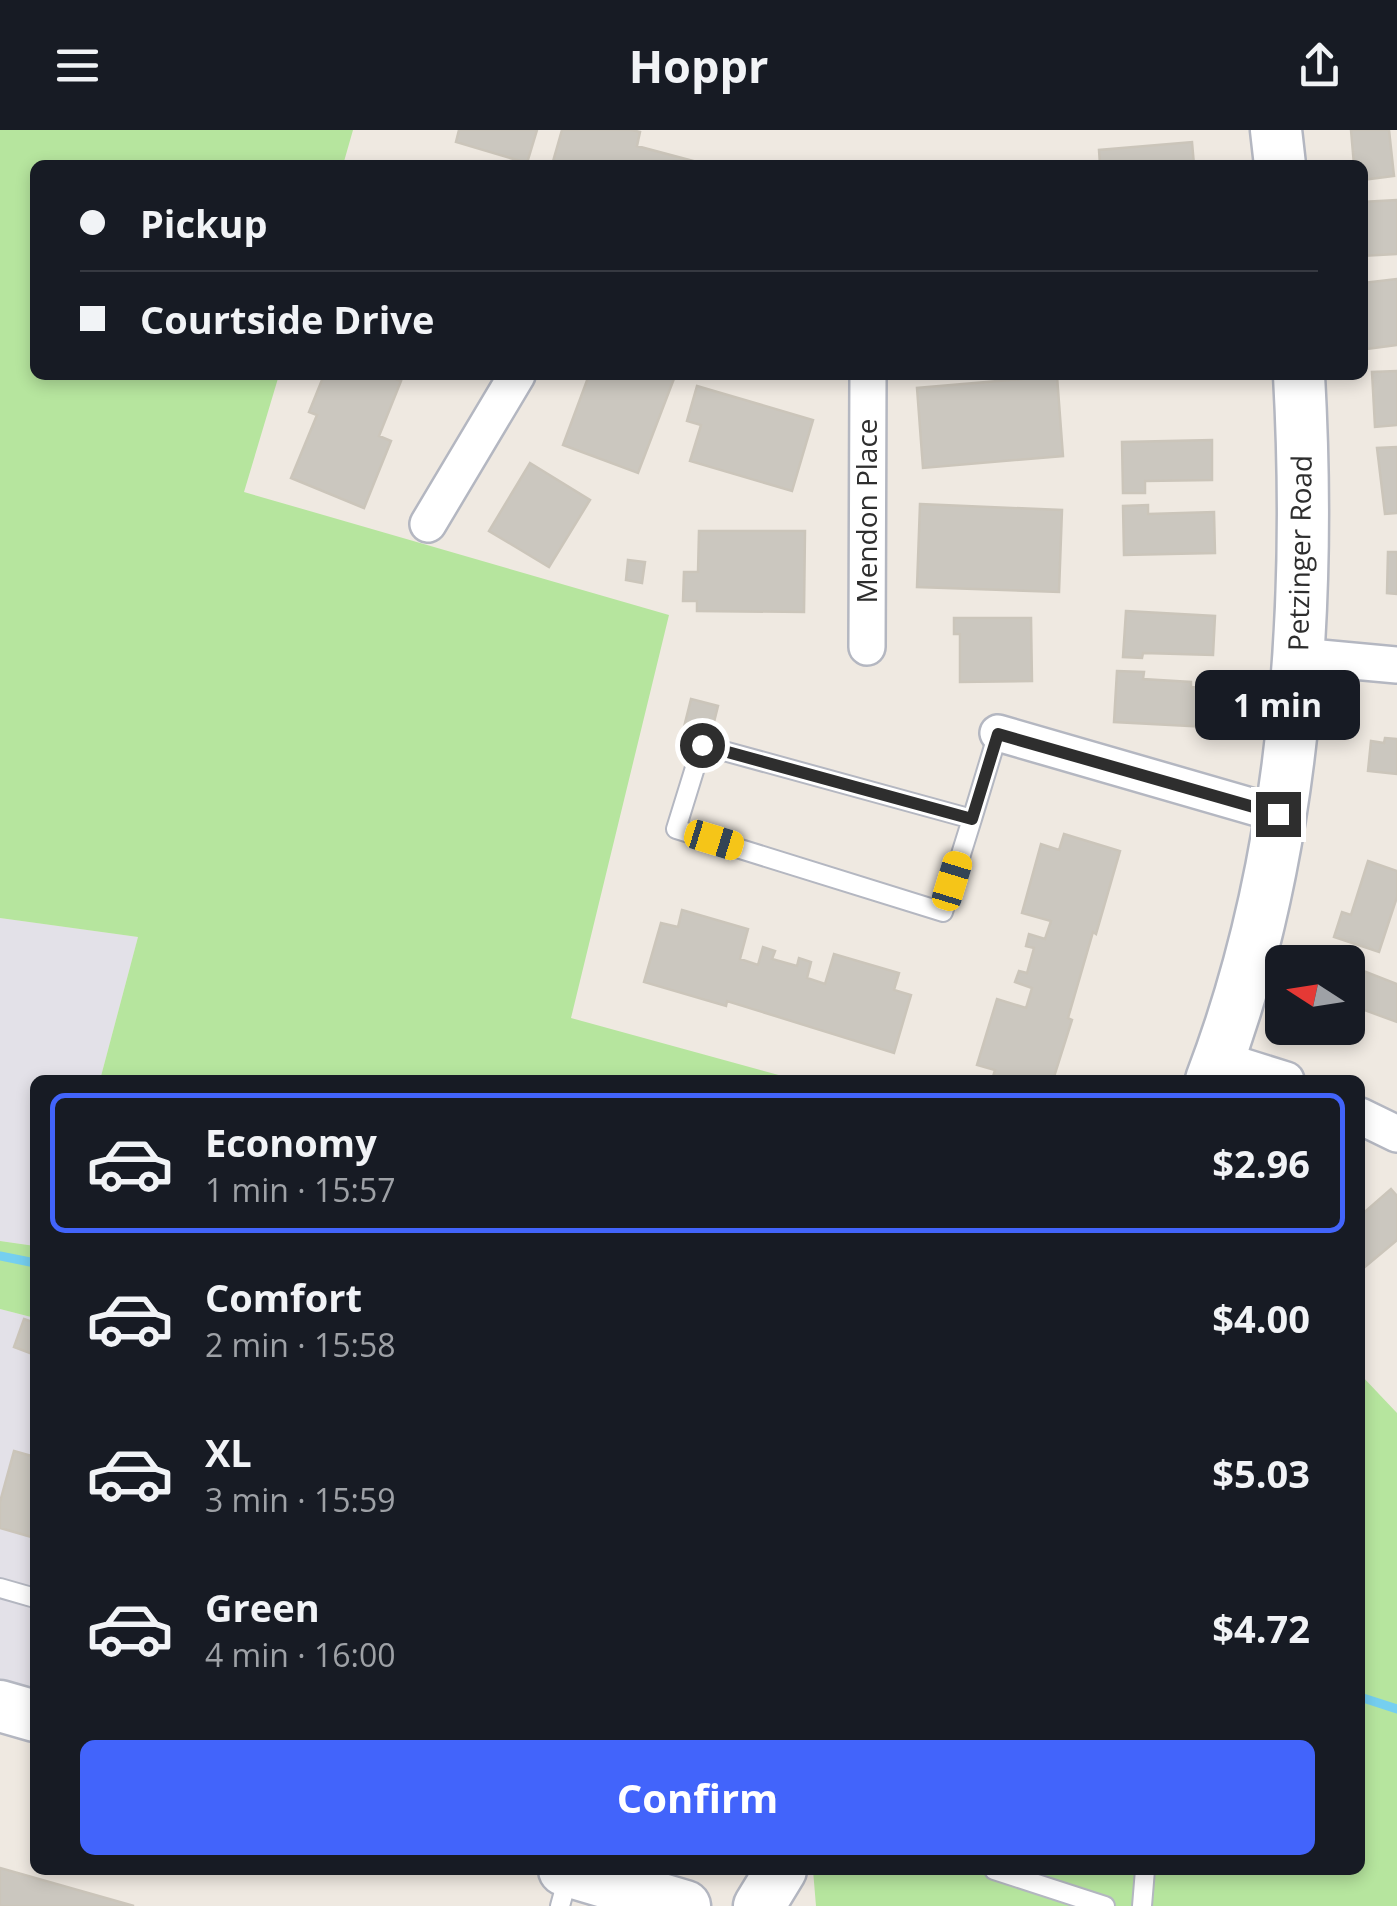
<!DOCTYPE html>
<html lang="en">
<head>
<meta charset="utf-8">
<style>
  body { margin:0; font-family:"Open Sans",sans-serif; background:#20242c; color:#f1f3f6; height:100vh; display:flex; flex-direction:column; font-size:38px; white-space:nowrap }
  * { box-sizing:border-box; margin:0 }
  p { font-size:32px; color:#9ea1a6 }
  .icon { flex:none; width:55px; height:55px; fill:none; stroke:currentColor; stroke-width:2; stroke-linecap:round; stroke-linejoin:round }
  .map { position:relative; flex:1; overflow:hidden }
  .panel { position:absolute; left:30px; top:945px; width:1335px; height:800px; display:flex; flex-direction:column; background:#171b24; border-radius:15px; box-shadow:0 5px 15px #0003 }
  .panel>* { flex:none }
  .hud { position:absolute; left:30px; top:30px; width:1338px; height:220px; border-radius:15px; box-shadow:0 5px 15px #0003; display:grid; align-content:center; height:220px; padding:0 50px; background:#171b24 }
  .needle { width:65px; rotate:282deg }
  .buttons { position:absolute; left:1265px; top:815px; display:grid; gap:20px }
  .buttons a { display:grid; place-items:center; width:100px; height:100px; border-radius:15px; background:#171b24; box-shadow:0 5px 15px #0003; font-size:50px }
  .end { position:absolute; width:45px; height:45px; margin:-22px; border:12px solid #2e2e2e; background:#fff; box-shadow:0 0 0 5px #fff }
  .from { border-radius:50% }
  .bubble { position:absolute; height:70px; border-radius:15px; background:#171b24; box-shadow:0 5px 15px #0003; font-size:32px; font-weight:700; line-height:70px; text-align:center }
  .car { position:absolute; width:30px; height:60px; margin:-30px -15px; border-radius:12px; box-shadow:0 0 8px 2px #0007; background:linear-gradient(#f5c518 24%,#345 0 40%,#f5c518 0 76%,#345 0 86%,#f5c518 0) }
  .hud b { display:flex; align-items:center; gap:35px; height:95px; font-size:38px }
  .hud b+b { border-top:2px solid #363941 }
  .hud i { width:25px; height:25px; background:#f1f3f6 }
  ul { padding:18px 0 0; list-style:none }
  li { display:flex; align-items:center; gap:30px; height:140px; margin:0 20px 15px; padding:0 30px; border:5px solid transparent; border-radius:15px }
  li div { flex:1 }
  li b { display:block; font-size:38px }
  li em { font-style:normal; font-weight:700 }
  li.active { border-color:#4264fb }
  li>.icon { width:90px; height:90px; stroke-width:1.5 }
  .button { display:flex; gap:20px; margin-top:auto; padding:20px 50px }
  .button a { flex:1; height:115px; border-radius:15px; background:#4264fb; color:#fff; font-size:40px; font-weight:700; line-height:115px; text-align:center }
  header { display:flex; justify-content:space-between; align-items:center; height:130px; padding:0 50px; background:#171b24; font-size:45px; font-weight:700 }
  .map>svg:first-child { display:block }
</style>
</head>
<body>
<header><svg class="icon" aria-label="menu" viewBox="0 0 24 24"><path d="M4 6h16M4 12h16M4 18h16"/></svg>Hoppr<svg class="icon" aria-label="share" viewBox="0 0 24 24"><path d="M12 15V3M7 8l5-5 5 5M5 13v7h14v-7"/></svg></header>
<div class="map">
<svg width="1397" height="1776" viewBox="0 0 1397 1776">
  <rect width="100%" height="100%" fill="#efe9e1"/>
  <path fill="#e3e1e8" d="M0,788L138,807L100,950H35V1116L0,1111Z
    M0,1179L35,1188V1571L0,1560Z"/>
  <path fill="#b6e59e" d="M0,0H353L343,35H35V245H279L244,362L669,485L571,888L797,950H100L138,807L0,788Z
    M0,1111L35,1116V1188L0,1179Z
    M1360,1244L1397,1283V1776H816L813,1740H1360Z"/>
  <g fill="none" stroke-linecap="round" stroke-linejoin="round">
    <path stroke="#75cff0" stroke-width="9" d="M0,1126L35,1133
      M1360,1567L1397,1579"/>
  </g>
  <path fill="#cbc7bf" stroke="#cbc5ba" stroke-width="2.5" d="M459,0H537L527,33L456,12Z
    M562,0H632L640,2L637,16L697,32L552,35Z
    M1351,0H1389L1394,46L1362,50V35H1354Z
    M1192,12L1194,35H1100L1099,20Z
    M1397,70V124L1362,126V72Z
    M1397,149V215L1366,219L1362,153Z
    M1397,241V295L1375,297L1372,242Z
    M324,245H386L401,251L379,306L391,311L364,378L291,348L317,285L309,282Z
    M589,245L675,246L638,343L563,315Z
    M1057,246L1063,326L923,338L917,258Z
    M697,256L813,290L792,361L690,331L701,295L687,291Z
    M1212,310V350L1145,351V363H1123L1122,312Z
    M1397,317V383L1385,384L1377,318Z
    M530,333L590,370L549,437L489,401Z
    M920,374L1062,380L1059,462L917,457Z
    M1148,375V384L1214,382L1215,423L1124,425L1123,376Z
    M699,401H805L804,482L697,481V471H683L684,442H698Z
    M1388,422H1397V464L1387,463Z
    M628,430L645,432L642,453L626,450Z
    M1126,481L1215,486L1213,525L1143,523L1142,528L1123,527Z
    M954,488H1031L1032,551L960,552V504H954Z
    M1117,541L1144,542L1143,549L1191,552V557L1209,558L1207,597L1114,592Z
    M691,569L718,576L711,604L684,597Z
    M1385,608L1397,609V644L1368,641L1371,611L1384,613Z
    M1064,704L1120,721L1096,804L1093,802L1068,888L1072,890L1053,950H992L995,940L977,935L997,869L1026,878L1032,858L1015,852L1019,841L1027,843L1034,818L1026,816L1029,804L1045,809L1051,791L1022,783L1041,714L1059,720Z
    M1368,731L1397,741V767L1379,822L1334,807L1342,782L1351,785Z
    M682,780L748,799L740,829L758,835L763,817L775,821L772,829L797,836L799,828L811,832L807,848L825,854L834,824L899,843L894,860L911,865L894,923L727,871L726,876L644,852L661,793L678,797Z
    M1348,835L1397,854V892L1348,874Z
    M1391,1059L1397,1066V1110L1360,1141V1086Z
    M24,1189L35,1193V1225L14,1217Z
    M14,1321L35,1327V1408L0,1398V1372Z
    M0,1738L134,1776H0Z"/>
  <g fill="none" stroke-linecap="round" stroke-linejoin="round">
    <defs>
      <path id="lane" d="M972,689L943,782L676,699L702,615L972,689L998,603
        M0,1458L35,1468
        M994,1740L1105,1776
        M560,1776L569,1743
        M1142,1776L1145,1740"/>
      <path id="street" d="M428,394L517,245
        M867,517L868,245
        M1299,526L1397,535
        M998,603L1278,684
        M1219,929L1286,950
        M1360,986L1397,1004"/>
      <path id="secondary" d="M1276,0L1280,35
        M1211,950C1296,728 1312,480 1299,245
        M0,1576L35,1586
        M564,1740L685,1776
        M759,1776L781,1740"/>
    </defs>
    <use href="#lane" stroke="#b4b7c1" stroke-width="22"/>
    <use href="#street" stroke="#b4b7c1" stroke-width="40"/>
    <use href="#secondary" stroke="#b4b7c1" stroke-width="55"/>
    <use href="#lane" stroke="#fff" stroke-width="18"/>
    <use href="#street" stroke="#fff" stroke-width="35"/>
    <use href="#secondary" stroke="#fff" stroke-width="50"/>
  </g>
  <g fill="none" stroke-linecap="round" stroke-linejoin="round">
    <path stroke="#2e2e2e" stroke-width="12" d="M702,615L972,689L998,604L1278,684"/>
  </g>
  <g text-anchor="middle" stroke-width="8" stroke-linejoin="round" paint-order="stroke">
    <g font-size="28" fill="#2e2e2e" stroke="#fff">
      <text transform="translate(867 381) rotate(-90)" y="10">Mendon Place</text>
      <text transform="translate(1300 423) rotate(-89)" y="10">Petzinger Road</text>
    </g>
  </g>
</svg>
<div class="buttons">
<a><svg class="needle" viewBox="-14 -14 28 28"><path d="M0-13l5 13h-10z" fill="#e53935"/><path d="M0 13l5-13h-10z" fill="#9ea1a6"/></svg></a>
</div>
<i class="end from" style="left:702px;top:615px"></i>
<i class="end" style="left:1278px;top:684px"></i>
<div class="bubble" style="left:1195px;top:540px;width:165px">1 min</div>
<i class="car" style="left:714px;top:710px;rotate:107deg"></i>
<i class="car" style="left:952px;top:751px;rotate:17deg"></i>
<div class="hud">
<b><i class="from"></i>Pickup</b>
<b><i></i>Courtside Drive</b>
</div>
<section class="panel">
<ul>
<li class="active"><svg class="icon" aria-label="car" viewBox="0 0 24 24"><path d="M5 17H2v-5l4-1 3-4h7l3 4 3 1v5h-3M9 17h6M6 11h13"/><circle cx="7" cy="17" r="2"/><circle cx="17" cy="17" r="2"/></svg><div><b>Economy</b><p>1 min · 15:57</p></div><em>$2.96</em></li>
<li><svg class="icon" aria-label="car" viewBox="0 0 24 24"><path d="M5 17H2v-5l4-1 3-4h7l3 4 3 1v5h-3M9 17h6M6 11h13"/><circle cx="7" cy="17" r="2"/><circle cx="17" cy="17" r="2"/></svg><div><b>Comfort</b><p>2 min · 15:58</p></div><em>$4.00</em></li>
<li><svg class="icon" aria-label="car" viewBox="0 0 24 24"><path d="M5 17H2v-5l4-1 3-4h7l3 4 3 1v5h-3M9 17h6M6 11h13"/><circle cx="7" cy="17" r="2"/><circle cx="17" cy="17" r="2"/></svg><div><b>XL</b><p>3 min · 15:59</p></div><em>$5.03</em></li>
<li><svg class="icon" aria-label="car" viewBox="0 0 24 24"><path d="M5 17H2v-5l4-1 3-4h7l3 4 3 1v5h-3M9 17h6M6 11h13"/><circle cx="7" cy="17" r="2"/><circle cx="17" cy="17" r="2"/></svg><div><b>Green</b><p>4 min · 16:00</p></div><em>$4.72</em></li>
</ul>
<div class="button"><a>Confirm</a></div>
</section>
</div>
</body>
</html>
